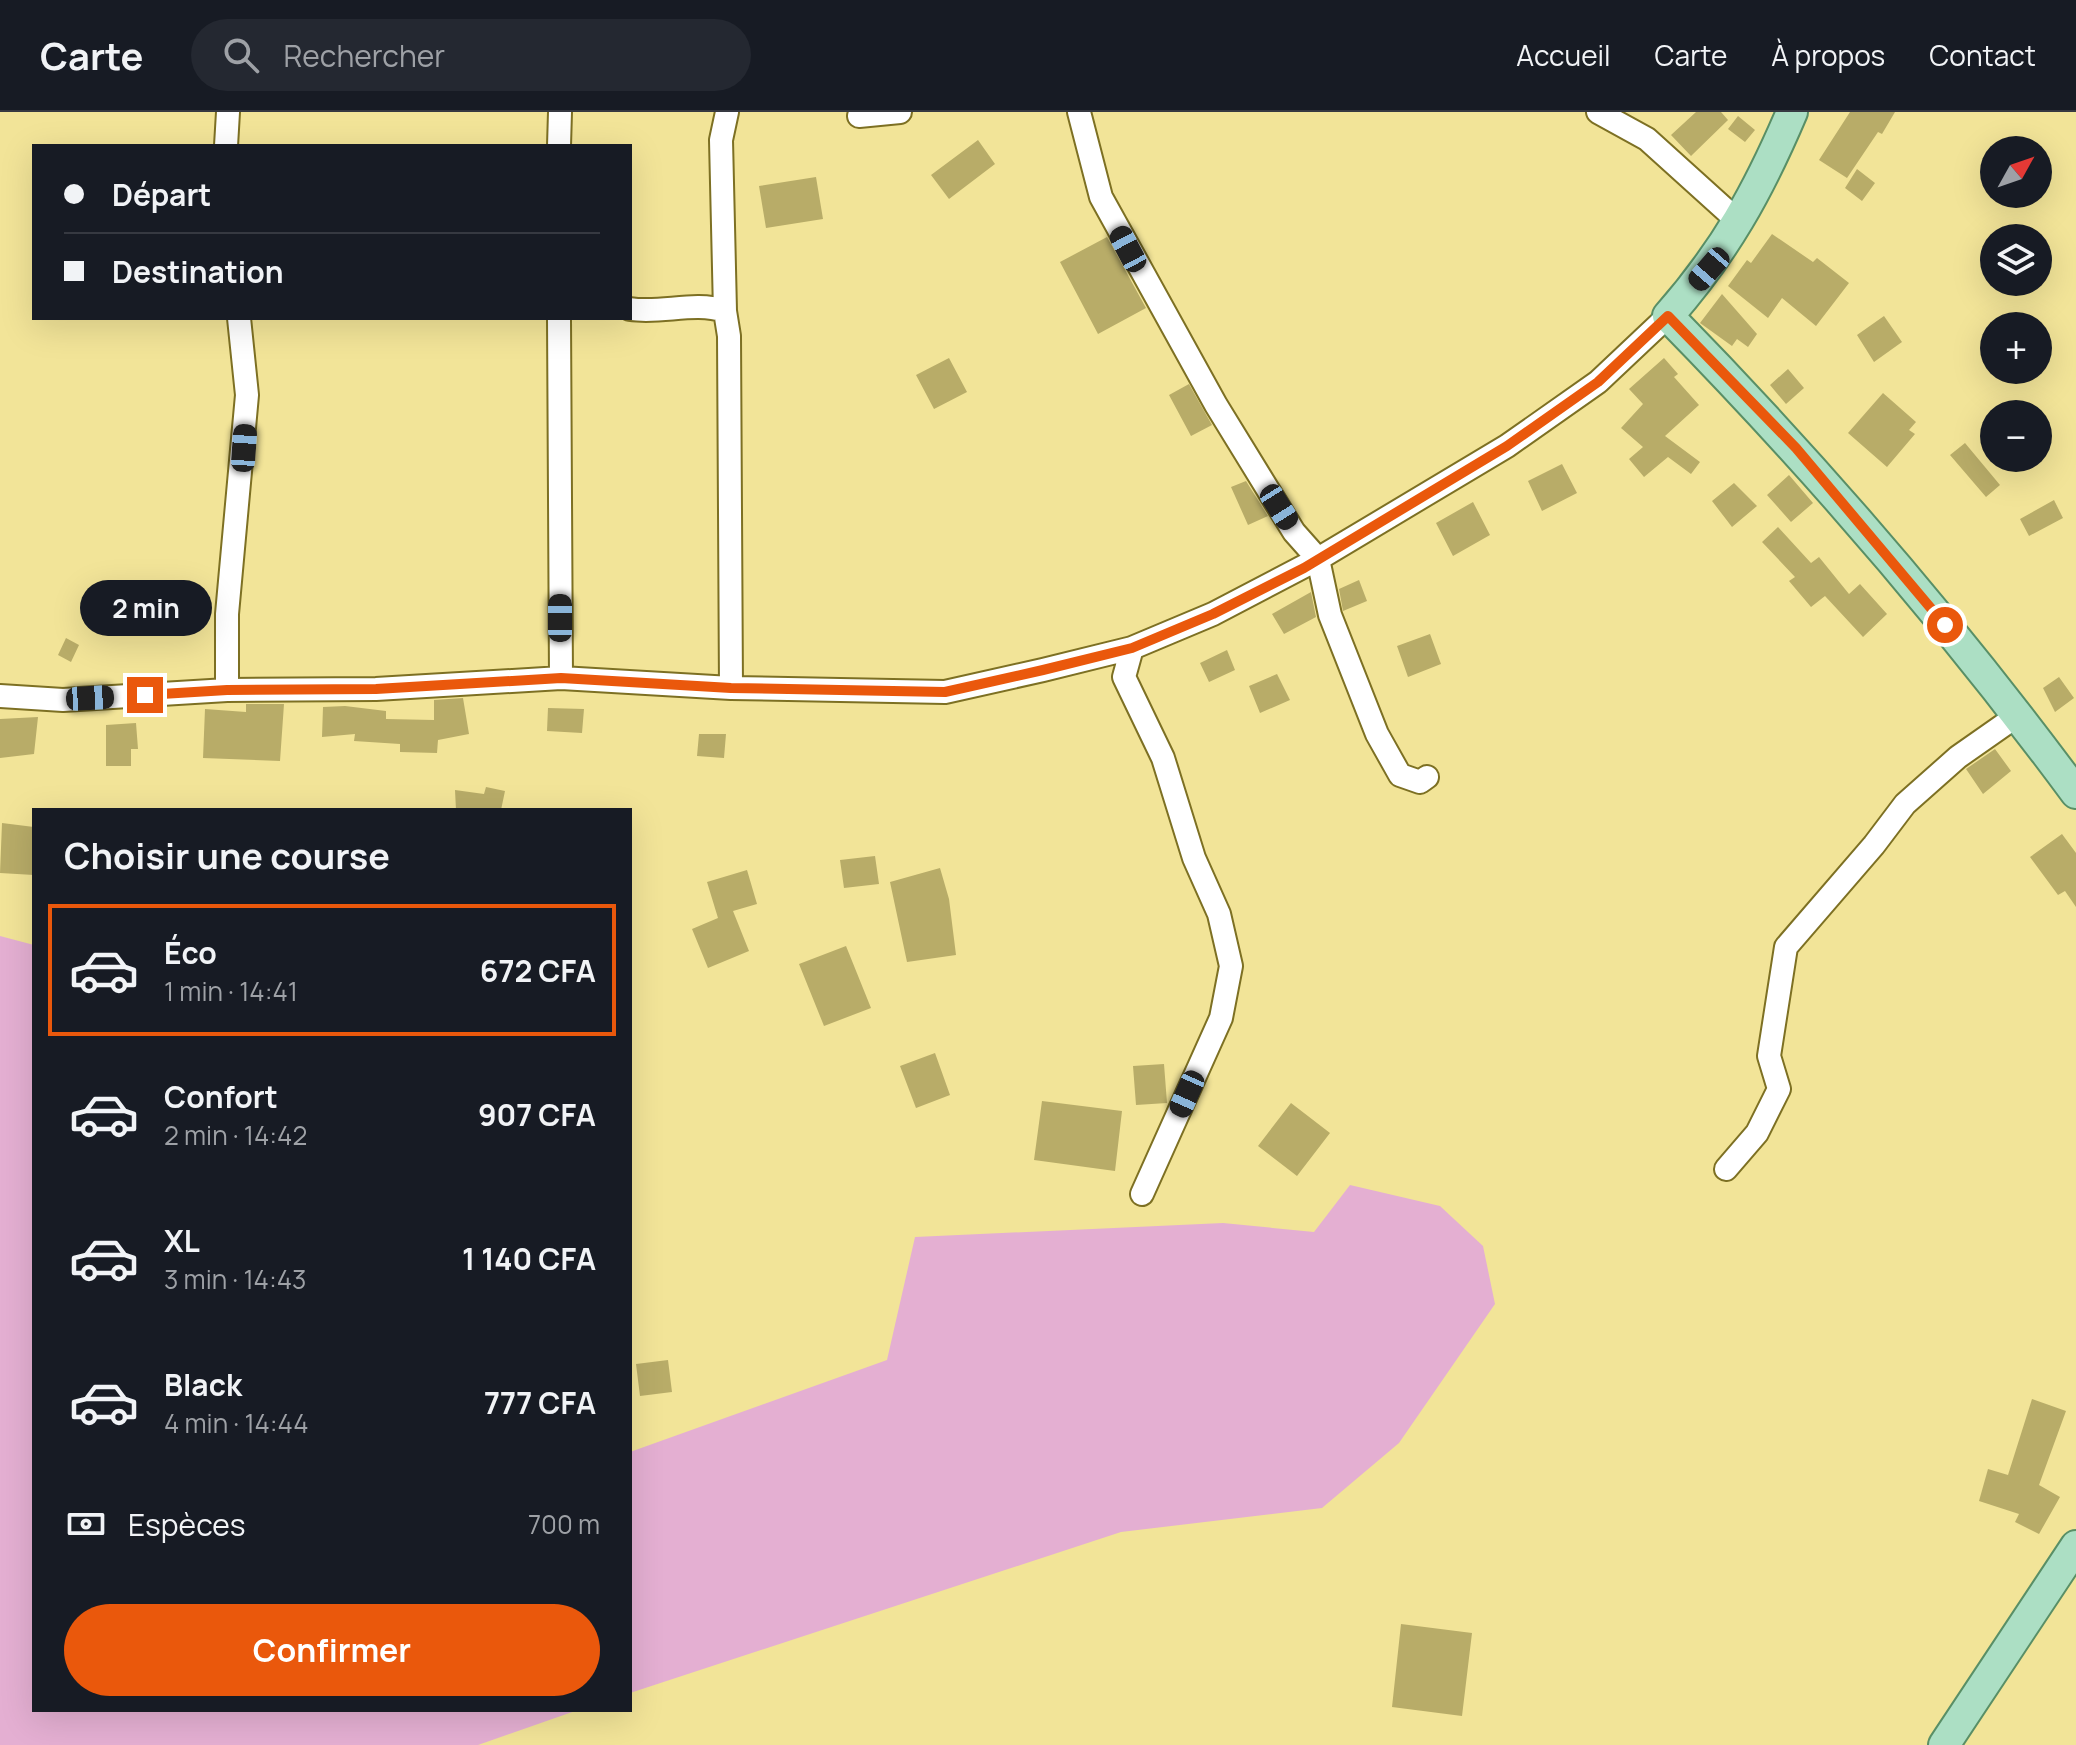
<!DOCTYPE html>
<html lang="fr">
<head>
<meta charset="utf-8">
<style>
  body { margin:0; font-family:Manrope,sans-serif; background:#242831; color:#f1f3f6; height:100vh; display:flex; flex-direction:column; font-size:30px; white-space:nowrap }
  * { box-sizing:border-box; margin:0 }
  p { font-size:26px; color:#9ea1a6 }
  .icon { flex:none; width:44px; height:44px; fill:none; stroke:currentColor; stroke-width:2; stroke-linecap:round; stroke-linejoin:round }
  .map { position:relative; flex:1; overflow:hidden }
  .details { position:absolute; left:32px; top:696px; width:600px; height:904px; display:flex; flex-direction:column; background:#171b24; border-radius:0px; box-shadow:0 8px 32px #0002 }
  .details>* { flex:none }
  .hud { position:absolute; left:32px; top:32px; width:600px; height:176px; border-radius:0px; box-shadow:0 8px 32px #0002; display:grid; align-content:center; height:176px; padding:0 32px; background:#171b24 }
  .needle { width:52px; rotate:50deg }
  .fabs { position:absolute; left:1980px; top:24px; display:grid; gap:16px }
  .fabs a { display:grid; place-items:center; width:72px; height:72px; border-radius:50%; background:#171b24; box-shadow:0 8px 32px #0002; font-size:40px }
  .end { position:absolute; width:36px; height:36px; margin:-18px; border:10px solid #ea580c; background:#fff; box-shadow:0 0 0 4px #fff }
  .from { border-radius:50% }
  .bubble { position:absolute; height:56px; border-radius:28px; background:#171b24; box-shadow:0 8px 32px #0002; font-size:26px; font-weight:700; line-height:56px; text-align:center }
  .car { position:absolute; width:24px; height:48px; margin:-24px -12px; border-radius:10px; box-shadow:0 0 6px 2px #0007; background:linear-gradient(#222 24%,#8ab4d8 0 40%,#222 0 76%,#8ab4d8 0 86%,#222 0) }
  .hud b { display:flex; align-items:center; gap:28px; height:76px; font-size:30px }
  .hud b+b { border-top:2px solid #363941 }
  .hud i { width:20px; height:20px; background:#f1f3f6 }
  ul { padding:0; list-style:none }
  li { display:flex; align-items:center; gap:24px; height:132px; margin:0 16px 12px; padding:0 16px; border:4px solid transparent; border-radius:0px }
  li div { flex:1 }
  li b { display:block; font-size:30px }
  li em { font-style:normal; font-weight:700 }
  li.active { border-color:#ea580c }
  li>.icon { width:72px; height:72px; stroke-width:1.5 }
  h2 { padding:0 32px; font-size:36px; line-height:96px }
  .pay { display:flex; align-items:center; gap:20px; height:88px; padding:0 32px; font-size:30px }
  .pay p { margin-inline-start:auto }
  .cta { display:flex; gap:16px; margin-top:auto; padding:16px 32px }
  .cta a { flex:1; height:92px; border-radius:48px; background:#ea580c; color:#fff; font-size:32px; font-weight:700; line-height:92px; text-align:center }
  header { display:flex; align-items:center; gap:48px; box-sizing:border-box; height:112px; padding:0 40px; background:#171b24; border-bottom:2px solid #363941 }
  header strong { font-size:38px }
  nav { display:flex; gap:44px; margin-inline-start:auto; font-size:28px }
  .search { width:560px; height:72px; background:#242831; display:flex; align-items:center; gap:20px; box-sizing:border-box; padding:0 28px; border-radius:44px; color:#9ea1a6; font-size:30px }
  .map>svg:first-child { display:block }
</style>
</head>
<body>
<header>
<strong>Carte</strong>
<div class="search"><svg class="icon" aria-label="search" viewBox="0 0 24 24"><circle cx="10" cy="10" r="6"/><path d="M15 15l6 6"/></svg>Rechercher</div>
<nav><a>Accueil</a><a>Carte</a><a>À propos</a><a>Contact</a></nav>
</header>
<div class="map">
<svg width="2076" height="1633" viewBox="0 0 2076 1633">
  <rect width="100%" height="100%" fill="#f2e498"/>
  <path fill="#e4afd2" d="M0,824L34,833V1598H578L478,1633H0Z
    M1350,1073L1440,1094L1483,1134L1495,1192L1399,1331L1322,1396L1121,1420L630,1581V1340L887,1248L915,1125L1223,1111L1314,1120Z"/>
  <path fill="#b8ac68" d="M1696,0H1721L1728,8L1691,44L1671,23Z
    M1850,0H1895L1882,22L1878,20L1847,66L1819,48Z
    M1738,4L1755,18L1745,30L1728,17Z
    M978,28L995,52L949,87L931,63Z
    M1857,57L1875,71L1862,89L1845,76Z
    M816,65L823,107L766,116L759,74Z
    M1772,122L1813,150L1817,146L1849,171L1816,214L1782,186L1768,206L1728,174L1747,148L1751,151Z
    M1107,125L1146,196L1098,222L1060,150Z
    M1722,182L1757,222L1748,235L1737,227L1732,234L1700,211Z
    M1884,204L1902,230L1874,250L1857,223Z
    M949,246L967,280L934,297L916,263Z
    M1664,246L1678,262L1674,265L1699,293L1665,324L1700,350L1691,362L1668,345L1644,365L1629,347L1643,335L1621,316L1643,292L1629,277Z
    M1788,257L1804,276L1786,292L1770,273Z
    M1189,272L1212,313L1191,324L1169,283Z
    M1883,281L1916,310L1909,318L1915,322L1887,355L1848,321Z
    M1965,331L2000,373L1986,385L1950,343Z
    M1562,352L1577,381L1542,399L1528,369Z
    M1789,363L1813,391L1791,410L1767,383Z
    M1246,369L1268,404L1248,413L1231,375Z
    M1734,371L1757,394L1732,415L1712,389Z
    M2054,388L2063,406L2029,424L2020,407Z
    M1473,390L1490,423L1453,444L1436,411Z
    M1778,415L1811,451L1819,445L1849,482L1860,472L1887,502L1863,525L1825,484L1811,495L1789,469L1795,465L1762,430Z
    M1359,468L1367,489L1343,499L1339,477Z
    M1311,480L1316,505L1284,522L1272,502Z
    M1430,522L1441,552L1408,565L1397,534Z
    M66,526L79,533L71,550L58,543Z
    M1227,538L1235,558L1209,570L1200,551Z
    M1277,562L1290,588L1260,601L1249,574Z
    M2059,565L2074,586L2055,600L2043,576Z
    M463,586L469,622L438,628L437,641L400,640V632L354,629L355,622L322,625L323,595L345,594L386,599V607L434,608V588Z
    M246,592H284L280,649L203,646L205,597L246,600Z
    M548,596L584,597L582,621L547,619Z
    M38,605L34,642L0,646V607Z
    M136,611L138,637H131V654H106V613Z
    M699,622H726L724,646L697,644Z
    M1995,637L2011,659L1983,682L1966,657Z
    M486,675L505,679L501,698H456L455,678L484,682Z
    M2,711L34,715V763L0,761Z
    M2062,722L2076,741V795L2065,779L2058,783L2030,745Z
    M875,744L879,772L844,776L840,748Z
    M940,756L949,787L956,843L907,850L890,770Z
    M747,758L757,792L733,799L749,839L708,856L692,817L718,806L707,770Z
    M846,834L871,896L824,914L799,852Z
    M935,941L950,983L916,996L900,954Z
    M1164,952L1167,991L1136,993L1133,954Z
    M1042,989L1122,999L1115,1059L1034,1048Z
    M1291,991L1330,1021L1297,1064L1258,1034Z
    M668,1248L672,1280L640,1284L636,1252Z
    M2032,1287L2066,1299L2039,1373L2060,1385L2039,1422L2015,1410L2019,1402L1979,1389L1988,1357L2008,1363Z
    M1401,1512L1472,1521L1462,1604L1392,1595Z"/>
  <g fill="none" stroke-linecap="round" stroke-linejoin="round">
    <defs>
      <path id="minor" d="M1079,0L1101,85L1216,293L1294,420L1318,447L1330,503L1377,622L1400,663L1420,670L1427,665
        M1598,0L1647,27L1740,111
        M859,4L900,0
        M226,34L228,0
        M559,34L560,0
        M630,197C662,202 694,189 725,199L729,224L731,576
        M725,199L721,28L727,0
        M559,206L561,566
        M1132,536L1124,565L1163,646L1194,746L1219,802L1231,854L1221,906L1142,1082
        M227,578V502L247,283L239,206
        M0,584L63,588L227,578L376,577L561,566L731,576L945,580L1043,558L1132,536L1213,502L1318,447L1507,334L1598,270L1668,204
        M1726,1057L1757,1021L1779,977L1769,944L1786,835L1874,733L1905,692L1958,645L2018,603"/>
      <path id="major" d="M1792,0C1758,80 1725,139 1668,204C1815,354 1951,512 2076,681
        M1944,1633L2076,1434"/>
    </defs>
    <use href="#minor" stroke="#7d7023" stroke-width="26"/>
    <use href="#major" stroke="#598f66" stroke-width="34"/>
    <use href="#minor" stroke="#fff" stroke-width="22"/>
    <use href="#major" stroke="#acdfc4" stroke-width="30"/>
  </g>
  <g fill="none" stroke-linecap="round" stroke-linejoin="round">
    <path stroke="#ea580c" stroke-width="10" d="M145,583L227,578L376,577L561,566L731,576L945,580L1043,558L1132,536L1213,502L1304,456L1507,334L1598,270L1668,204L1796,336L1945,513"/>
  </g>
</svg>
<div class="fabs">
<a><svg class="needle" viewBox="-14 -14 28 28"><path d="M0-13l5 13h-10z" fill="#e53935"/><path d="M0 13l5-13h-10z" fill="#9ea1a6"/></svg></a>
<a><svg class="icon" aria-label="layers" viewBox="0 0 24 24"><path d="M12 4l9 5-9 5-9-5zM3 14l9 5 9-5"/></svg></a>
<a>+</a>
<a>−</a>
</div>
<i class="end from" style="left:1945px;top:513px"></i>
<i class="end" style="left:145px;top:583px"></i>
<div class="bubble" style="left:80px;top:468px;width:132px">2 min</div>
<i class="car" style="left:1128px;top:137px;rotate:332deg"></i>
<i class="car" style="left:1709px;top:157px;rotate:221deg"></i>
<i class="car" style="left:244px;top:336px;rotate:4deg"></i>
<i class="car" style="left:1279px;top:395px;rotate:148deg"></i>
<i class="car" style="left:560px;top:506px;rotate:0deg"></i>
<i class="car" style="left:90px;top:586px;rotate:87deg"></i>
<i class="car" style="left:1187px;top:982px;rotate:204deg"></i>
<div class="hud">
<b><i class="from"></i>Départ</b>
<b><i></i>Destination</b>
</div>
<section class="details">
<h2>Choisir une course</h2>
<ul>
<li class="active"><svg class="icon" aria-label="car" viewBox="0 0 24 24"><path d="M5 17H2v-5l4-1 3-4h7l3 4 3 1v5h-3M9 17h6M6 11h13"/><circle cx="7" cy="17" r="2"/><circle cx="17" cy="17" r="2"/></svg><div><b>Éco</b><p>1 min · 14:41</p></div><em>672 CFA</em></li>
<li><svg class="icon" aria-label="car" viewBox="0 0 24 24"><path d="M5 17H2v-5l4-1 3-4h7l3 4 3 1v5h-3M9 17h6M6 11h13"/><circle cx="7" cy="17" r="2"/><circle cx="17" cy="17" r="2"/></svg><div><b>Confort</b><p>2 min · 14:42</p></div><em>907 CFA</em></li>
<li><svg class="icon" aria-label="car" viewBox="0 0 24 24"><path d="M5 17H2v-5l4-1 3-4h7l3 4 3 1v5h-3M9 17h6M6 11h13"/><circle cx="7" cy="17" r="2"/><circle cx="17" cy="17" r="2"/></svg><div><b>XL</b><p>3 min · 14:43</p></div><em>1 140 CFA</em></li>
<li><svg class="icon" aria-label="car" viewBox="0 0 24 24"><path d="M5 17H2v-5l4-1 3-4h7l3 4 3 1v5h-3M9 17h6M6 11h13"/><circle cx="7" cy="17" r="2"/><circle cx="17" cy="17" r="2"/></svg><div><b>Black</b><p>4 min · 14:44</p></div><em>777 CFA</em></li>
</ul>
<div class="pay"><svg class="icon" aria-label="cash" viewBox="0 0 24 24"><path d="M3 7h18v10H3z"/><circle cx="12" cy="12" r="2"/></svg>Espèces<p>700 m</p></div>
<div class="cta"><a>Confirmer</a></div>
</section>
</div>
</body>
</html>
